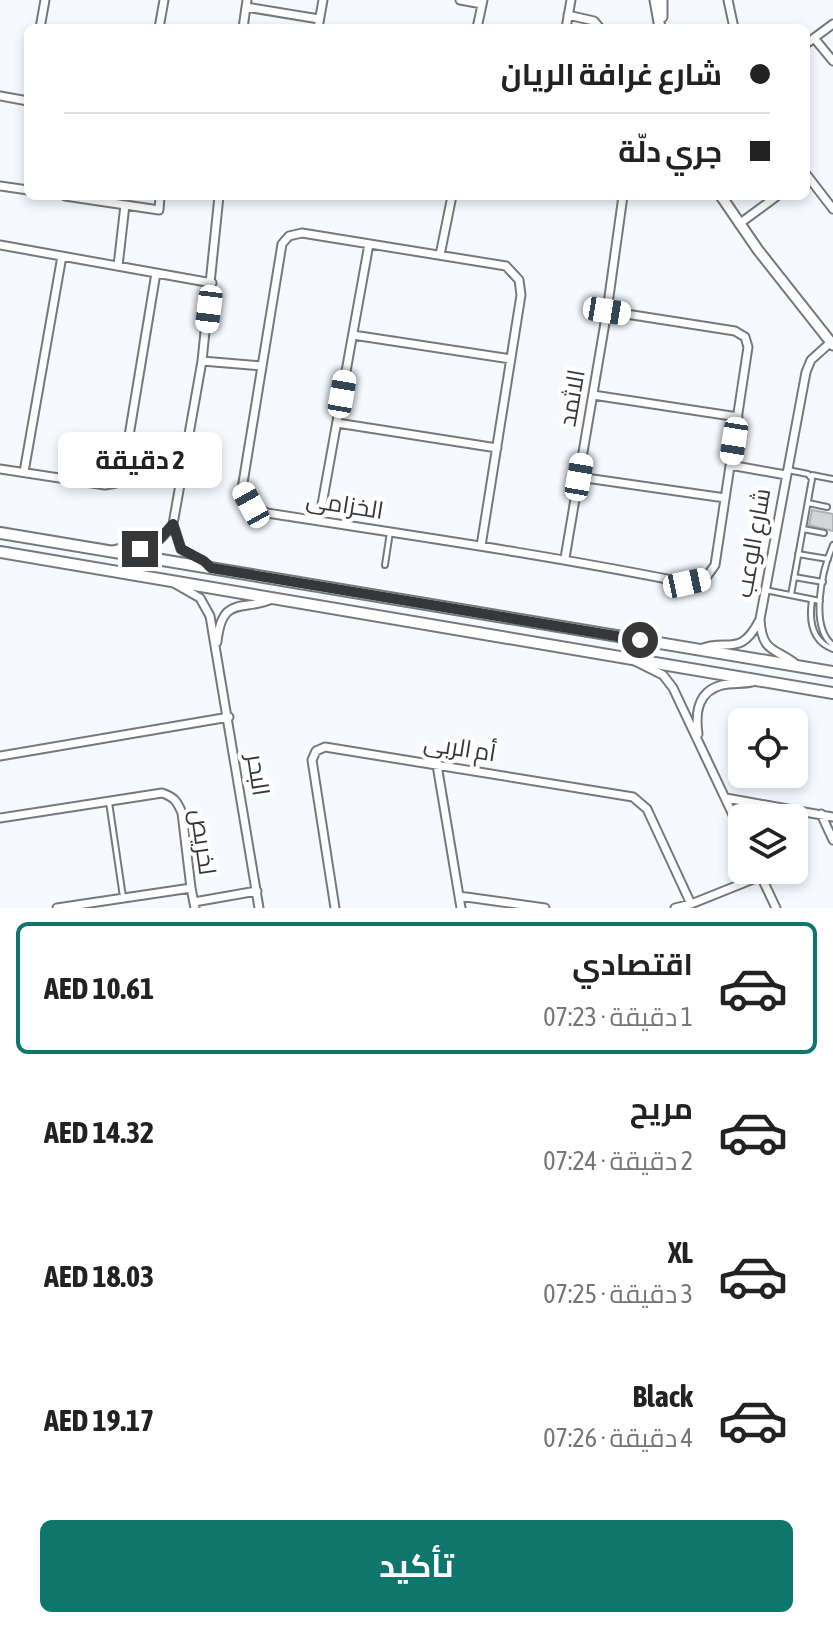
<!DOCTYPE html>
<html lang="ar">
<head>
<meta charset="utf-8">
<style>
  body { margin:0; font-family:"Asap Condensed",Cairo,sans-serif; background:#f2f2f2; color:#222; direction:rtl; height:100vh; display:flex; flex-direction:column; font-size:30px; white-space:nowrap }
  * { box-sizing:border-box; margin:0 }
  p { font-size:26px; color:#767676 }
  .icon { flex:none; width:44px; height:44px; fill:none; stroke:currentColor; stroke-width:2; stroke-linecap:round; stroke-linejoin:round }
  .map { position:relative; height:908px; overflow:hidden; direction:ltr }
  .details { display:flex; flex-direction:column; background:#fff; flex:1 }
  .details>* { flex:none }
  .top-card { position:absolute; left:24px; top:24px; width:786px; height:176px; border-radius:12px; box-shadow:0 4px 12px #0003; direction:rtl; display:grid; align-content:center; height:176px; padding:0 40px; background:#fff }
  .buttons { position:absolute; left:728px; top:708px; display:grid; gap:16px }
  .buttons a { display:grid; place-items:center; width:80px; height:80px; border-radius:12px; background:#fff; box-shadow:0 4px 12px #0003; font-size:40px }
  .end { position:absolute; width:36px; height:36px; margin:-18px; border:10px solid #353738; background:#fff; box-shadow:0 0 0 4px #fff }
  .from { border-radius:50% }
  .bubble { position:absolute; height:56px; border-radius:12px; background:#fff; box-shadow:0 4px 12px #0003; font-size:26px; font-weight:700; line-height:56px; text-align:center; direction:rtl }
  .car { position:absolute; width:24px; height:48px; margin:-24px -12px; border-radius:10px; box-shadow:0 0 6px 2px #0007; background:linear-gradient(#fff 24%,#345 0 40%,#fff 0 76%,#345 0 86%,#fff 0) }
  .top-card b { display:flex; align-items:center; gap:28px; height:76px; font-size:30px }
  .top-card b+b { border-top:2px solid #e0e0e0 }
  .top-card i { width:20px; height:20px; background:#222 }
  ul { padding:14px 0 0; list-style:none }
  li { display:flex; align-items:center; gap:24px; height:132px; margin:0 16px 12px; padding:0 24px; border:4px solid transparent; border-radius:12px }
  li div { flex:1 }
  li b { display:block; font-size:30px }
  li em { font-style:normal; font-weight:700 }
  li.active { border-color:#0f766e }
  li>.icon { width:72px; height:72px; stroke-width:1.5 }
  .primary-button { display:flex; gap:16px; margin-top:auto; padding:16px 40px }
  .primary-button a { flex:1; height:92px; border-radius:12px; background:#0f766e; color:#fff; font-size:32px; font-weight:700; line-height:92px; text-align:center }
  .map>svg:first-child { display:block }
</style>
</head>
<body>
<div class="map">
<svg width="833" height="908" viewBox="0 0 833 908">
  <rect width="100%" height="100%" fill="#f6fafe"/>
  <path fill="#d2d4d8" stroke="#b1b2b7" stroke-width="2" d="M812,510L833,514V531L809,525Z"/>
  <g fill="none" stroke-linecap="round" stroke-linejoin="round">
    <defs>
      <path id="service" d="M788,470L808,474L812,479L791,595
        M812,475L833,479
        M808,503L827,507
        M803,529L824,533
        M833,545C822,570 809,627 833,645
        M798,554L828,559
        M385,565L390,532
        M794,577L823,582
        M765,590L820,601
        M812,600C809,620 811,641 833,649
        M109,802L123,897"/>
      <path id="minor" d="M460,0L482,4
        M728,0L734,28
        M246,7L319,19
        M568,15L594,21L600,28
        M40,28L45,0
        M159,28L164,0
        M243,28L247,0
        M318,28L323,0
        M477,28L483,0
        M566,28L571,0
        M814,38L833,61
        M806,44L833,24
        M0,96L28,101
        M806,174L833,209
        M0,186L28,190
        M65,196L159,210L160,196
        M739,224L777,196
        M0,245L212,283
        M440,255L452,196
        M118,266L125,205
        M353,335L511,359
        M202,361L262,366
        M593,395L738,417
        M337,423L497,448
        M730,465L786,475
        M0,469L105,485L116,483L122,478L156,273
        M24,472L62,256
        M579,477L725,498
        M319,521L369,244
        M481,546L521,295L519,280L506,266L302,233L289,236L282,244L242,489L251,505L267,513C408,535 548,555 687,583L705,579L715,565L748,347L745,337L735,331L607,311
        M113,550C145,541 148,558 173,524
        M565,558L607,311L623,196
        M211,567L181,549L173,524L202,361L219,196
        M172,582L200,598L210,616L259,908
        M217,642C222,594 243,612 272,599
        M700,649C727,638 740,658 759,621
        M635,661L663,675L673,688L742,834
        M797,665C775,647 762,654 760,619L806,372L811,360L831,342
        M698,734C695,712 698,691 722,685C733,682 744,685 756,681
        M0,756L229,717
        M437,765L461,908
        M726,798L833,817
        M821,814L833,840
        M0,818L162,793C174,797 177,801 182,813L191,888L57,908
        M758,870L776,908
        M191,888L195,908
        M459,896L545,908
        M194,902L257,891
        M335,908L312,760L316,751L325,747L633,797L647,809L691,904
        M675,908L691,904L761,876"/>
      <path id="tertiary" d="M655,0L660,28
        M662,17V0
        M721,196L758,250L833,345"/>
      <path id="secondary" d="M0,533L833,672
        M0,552L833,693"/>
    </defs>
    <use href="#service" stroke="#75797c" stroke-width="8"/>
    <use href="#minor" stroke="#75797c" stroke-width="11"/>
    <use href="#tertiary" stroke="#75797c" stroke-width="13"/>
    <use href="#secondary" stroke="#75797c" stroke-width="14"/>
    <use href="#service" stroke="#fff" stroke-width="4"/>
    <use href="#minor" stroke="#fff" stroke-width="7"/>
    <use href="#tertiary" stroke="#fff" stroke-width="9"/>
    <use href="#secondary" stroke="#fff" stroke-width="10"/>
  </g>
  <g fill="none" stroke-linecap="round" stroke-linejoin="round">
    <path stroke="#353738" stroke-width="10" d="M140,549L156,543L173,524L181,549L204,561L211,568L640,640"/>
  </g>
  <g text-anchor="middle" stroke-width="8" stroke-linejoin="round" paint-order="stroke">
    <g font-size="24" fill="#353738" stroke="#fff">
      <text transform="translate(572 398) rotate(-80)" y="8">الاثمد</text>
      <text transform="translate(345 505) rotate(9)" y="8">الخزامى</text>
      <text transform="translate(753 543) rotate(-80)" y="8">شارع الوعب</text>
      <text transform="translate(460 748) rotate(9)" y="8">أم الربى</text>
      <text transform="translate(258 775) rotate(81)" y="8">البحر</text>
      <text transform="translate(203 842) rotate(82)" y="8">لخريص</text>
    </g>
  </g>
</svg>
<div class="buttons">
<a><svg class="icon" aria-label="locate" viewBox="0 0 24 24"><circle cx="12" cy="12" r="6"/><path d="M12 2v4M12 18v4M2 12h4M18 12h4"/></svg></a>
<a><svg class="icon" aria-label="layers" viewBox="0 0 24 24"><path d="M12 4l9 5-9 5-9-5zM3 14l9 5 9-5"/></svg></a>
</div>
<i class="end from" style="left:640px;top:640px"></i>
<i class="end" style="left:140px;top:549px"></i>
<div class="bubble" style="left:58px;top:432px;width:164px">2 دقيقة</div>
<i class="car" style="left:209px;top:309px;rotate:187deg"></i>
<i class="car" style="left:607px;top:311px;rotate:99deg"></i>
<i class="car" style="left:342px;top:394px;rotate:10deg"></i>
<i class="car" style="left:734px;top:441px;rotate:189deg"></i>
<i class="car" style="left:579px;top:477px;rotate:10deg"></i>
<i class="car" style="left:251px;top:505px;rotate:331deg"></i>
<i class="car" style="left:687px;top:583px;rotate:78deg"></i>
<div class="top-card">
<b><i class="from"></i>شارع غرافة الريان</b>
<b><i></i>جري دلّة</b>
</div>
</div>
<section class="details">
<ul>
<li class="active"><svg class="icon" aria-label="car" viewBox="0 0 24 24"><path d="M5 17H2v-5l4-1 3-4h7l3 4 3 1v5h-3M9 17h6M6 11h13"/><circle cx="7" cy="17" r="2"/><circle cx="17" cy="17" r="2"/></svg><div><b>اقتصادي</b><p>1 دقيقة · 07:23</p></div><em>AED 10.61</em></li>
<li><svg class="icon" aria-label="car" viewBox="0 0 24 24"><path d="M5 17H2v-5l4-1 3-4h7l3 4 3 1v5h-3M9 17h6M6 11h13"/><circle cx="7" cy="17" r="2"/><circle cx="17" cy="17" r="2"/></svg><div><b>مريح</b><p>2 دقيقة · 07:24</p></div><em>AED 14.32</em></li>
<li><svg class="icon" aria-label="car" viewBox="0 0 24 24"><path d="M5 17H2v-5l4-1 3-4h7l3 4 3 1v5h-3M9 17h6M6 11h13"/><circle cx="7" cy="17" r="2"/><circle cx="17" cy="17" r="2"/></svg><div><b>XL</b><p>3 دقيقة · 07:25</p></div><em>AED 18.03</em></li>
<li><svg class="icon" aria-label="car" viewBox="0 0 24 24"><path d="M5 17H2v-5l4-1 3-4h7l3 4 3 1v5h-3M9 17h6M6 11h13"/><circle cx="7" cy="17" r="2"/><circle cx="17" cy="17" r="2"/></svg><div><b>Black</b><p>4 دقيقة · 07:26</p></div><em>AED 19.17</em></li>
</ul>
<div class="primary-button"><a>تأكيد</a></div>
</section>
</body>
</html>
